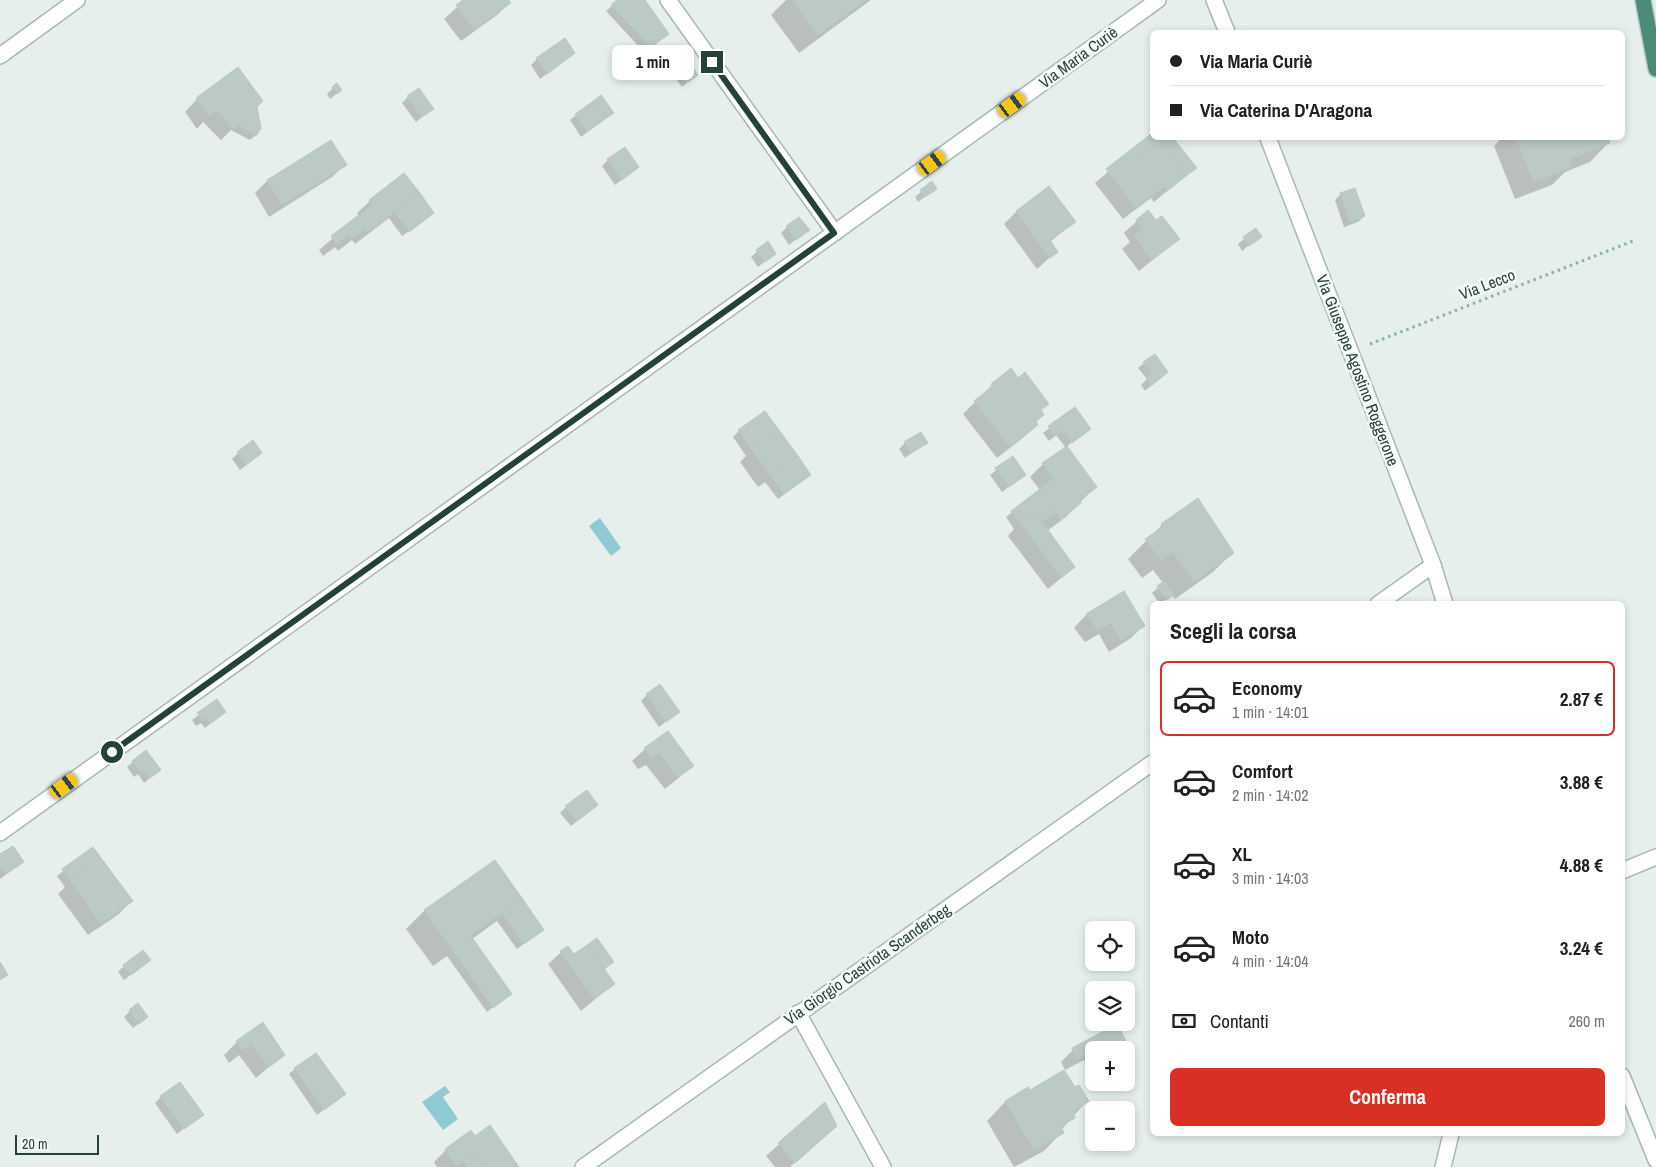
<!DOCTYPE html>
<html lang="it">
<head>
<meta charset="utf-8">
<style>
  body { margin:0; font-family:"Archivo Narrow",sans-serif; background:#f6f6f6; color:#202124; height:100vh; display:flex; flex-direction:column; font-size:19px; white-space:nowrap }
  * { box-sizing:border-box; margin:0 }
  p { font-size:16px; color:#757577 }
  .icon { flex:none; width:28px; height:28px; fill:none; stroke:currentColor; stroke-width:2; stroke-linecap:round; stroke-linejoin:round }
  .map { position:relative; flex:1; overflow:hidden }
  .sheet { position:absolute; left:1150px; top:601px; width:475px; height:535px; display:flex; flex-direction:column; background:#fff; border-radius:8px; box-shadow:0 2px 8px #0003 }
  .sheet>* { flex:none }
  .banner { position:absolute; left:1150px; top:30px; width:475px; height:110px; border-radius:8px; box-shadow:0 2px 8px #0003; display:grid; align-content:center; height:110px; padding:0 20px; background:#fff }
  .fabs { position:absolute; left:1085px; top:921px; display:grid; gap:10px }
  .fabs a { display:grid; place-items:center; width:50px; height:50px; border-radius:8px; background:#fff; box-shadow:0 2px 8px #0003; font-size:25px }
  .scale { position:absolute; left:15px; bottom:12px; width:84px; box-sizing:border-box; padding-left:5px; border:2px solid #24423a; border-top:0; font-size:14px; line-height:18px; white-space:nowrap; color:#24423a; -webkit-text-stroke:4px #f7fbf9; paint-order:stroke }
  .end { position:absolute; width:22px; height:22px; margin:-11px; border:6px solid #24423a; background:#fff; box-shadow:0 0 0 2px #fff }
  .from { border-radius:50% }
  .bubble { position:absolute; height:35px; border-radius:8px; background:#fff; box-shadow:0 2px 8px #0003; font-size:16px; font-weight:700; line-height:35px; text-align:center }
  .car { position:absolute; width:15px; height:30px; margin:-15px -8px; border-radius:6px; box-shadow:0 0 4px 1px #0007; background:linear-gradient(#f5c518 24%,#345 0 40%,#f5c518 0 76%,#345 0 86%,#f5c518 0) }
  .banner b { display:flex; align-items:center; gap:18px; height:48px; font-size:19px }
  .banner b+b { border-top:1px solid #e0e0e0 }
  .banner i { width:12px; height:12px; background:#202124 }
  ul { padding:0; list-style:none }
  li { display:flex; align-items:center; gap:15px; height:75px; margin:0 10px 8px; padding:0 10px; border:2px solid transparent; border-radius:8px }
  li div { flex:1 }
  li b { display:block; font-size:19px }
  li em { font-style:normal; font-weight:700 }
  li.selected { border-color:#d93025 }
  li>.icon { width:45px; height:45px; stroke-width:1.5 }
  h2 { padding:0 20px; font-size:22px; line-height:60px }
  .pay { display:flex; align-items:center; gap:12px; height:55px; padding:0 20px; font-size:19px }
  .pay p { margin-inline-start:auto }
  .cta { display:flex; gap:10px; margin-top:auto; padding:10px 20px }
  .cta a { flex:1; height:58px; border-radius:8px; background:#d93025; color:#fff; font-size:20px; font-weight:700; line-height:58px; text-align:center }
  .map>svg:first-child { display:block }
</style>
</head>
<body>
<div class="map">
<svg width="1656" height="1167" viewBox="0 0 1656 1167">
  <rect width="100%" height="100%" fill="#e6efeb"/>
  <path fill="#8ec9d4" d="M600,518L621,548L611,556L589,526Z
    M445,1086L450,1092L443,1097L458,1119L443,1130L422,1102Z"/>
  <path fill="#0003" d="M465,0H507L509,3L497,15L461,41L444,19Z
    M619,0H643L667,34L644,52L606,11Z
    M786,0H871L799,53L771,15Z
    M574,53L540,79L531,65L537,59Z
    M676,64L696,75L682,87L670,70Z
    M333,88L341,90L330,99L327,94Z
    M408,97L432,109L416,122L402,103Z
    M197,99L256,107L260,128L256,135L250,140L231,130L221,140L203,122L197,129L185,112Z
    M612,113L581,137L570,120L576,115Z
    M1152,134V138H1172L1195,168L1154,202L1151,198L1123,219L1095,183Z
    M1502,138H1606L1608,143L1590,162L1565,172L1552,185L1515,199L1494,146Z
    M331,142L345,165L332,177L269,217L255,193L267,181Z
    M608,160L638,167L615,185L602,166Z
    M931,183L935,189L918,202L915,197Z
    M1049,187L1074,222L1050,242L1057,251L1037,269L1004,224L1016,212Z
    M1341,194L1364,216L1358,222L1344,227L1335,200Z
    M414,197L426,219L402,236L389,218L355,244L352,240L338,251L335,247L323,256L319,250L359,216L357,213L370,201Z
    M1148,211L1156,222L1178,239L1139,271L1122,249L1130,242L1124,233Z
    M787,227L808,230L789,245L781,233Z
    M1255,230L1260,236L1242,251L1238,244Z
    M767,243L775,253L758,267L751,257Z
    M1144,363L1167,372L1145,391L1141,385L1147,379L1138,368Z
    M1011,370L1042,415L1024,437L997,458L963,414L992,385Z
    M1075,409L1083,434L1066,447L1095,487L1067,516L1047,531L1074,567L1048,589L1008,536L1014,529L1006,517L1040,490L1030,477L1043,464L1066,448L1056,435L1049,441L1043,433Z
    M739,431L810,475L778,499L765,482L758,487L740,462L746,456L733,437Z
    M905,443H926L905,458L899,449Z
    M238,453H261L240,470L232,459Z
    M1013,457L1025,474L1002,492L990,475Z
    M1197,500L1232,553L1213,572L1175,599L1172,595L1160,604L1152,593L1163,583L1153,570L1142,578L1128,559L1162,525Z
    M1124,593L1143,626L1131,638L1109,652L1099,634L1085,642L1074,628L1086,615Z
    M647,695L678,712L659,727L641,701Z
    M217,701L225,712L205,728L201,723L196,726L192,720Z
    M668,732L693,766L665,789L646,765L638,769L632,761L645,749Z
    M133,762L159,770L144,783L138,774L134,777L127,767Z
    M597,805L571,826L560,813L566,807Z
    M93,848L131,901L119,914L88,935L58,894L65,887L57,876Z
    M0,856L22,862L0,879Z
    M494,861L542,930L517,949L497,921L472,939L510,994L487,1012L447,956L433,966L406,929L424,911Z
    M567,947L574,956L612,962L603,970L613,984L581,1011L548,964Z
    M149,960L124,980L118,972L124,966Z
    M130,1011L147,1017L133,1028L124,1017Z
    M262,1024L284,1054L256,1078L239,1055L229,1063L224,1055L237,1042Z
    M1126,1042L1118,1050H1094V1066L1089,1069L1084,1060L1065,1070L1061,1062L1073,1050Z
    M295,1069L344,1094L317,1115L289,1074Z
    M1028,1089L1030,1092L1074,1089L1087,1101L1061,1130L1062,1132L1044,1151L1014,1167L987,1121L1005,1102Z
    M161,1097L202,1114L177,1134L155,1103Z
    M824,1104L823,1138L790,1167H775L766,1156Z
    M474,1138L518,1167H437L434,1162L446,1150Z"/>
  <path fill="#bbcac4" stroke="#b8c9c2" d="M463,0H509L511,3L474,30L456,5Z
    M617,0H645L669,34L651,47L611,5Z
    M792,0H866L818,35Z
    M565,38L575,53L547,74L536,58Z
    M684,55L698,75L688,82L675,63Z
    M238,67L263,101L234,129L216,110L210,117L196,98Z
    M337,83L342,90L337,94L332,87Z
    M419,88L434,109L422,117L407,96Z
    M601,95L614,113L605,119L592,102Z
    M592,102L605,119L587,132L575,114Z
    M257,107L261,128L257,135L238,125Z
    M1152,133V138H1173L1197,168L1186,176L1158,139L1129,162L1124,155Z
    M1516,138H1608L1610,143L1569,159L1572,167L1534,182Z
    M1158,139L1186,176L1167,191L1164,186L1136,208L1106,169L1124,155L1129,162Z
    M331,140L347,165L282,205L267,180Z
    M625,147L639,167L622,180L607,159Z
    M404,173L420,193L368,232L365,229L351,240L348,235L336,244L331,236L372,205L369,200Z
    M932,181L937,189L925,197L920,190Z
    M1049,186L1076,222L1050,240L1058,252L1050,258L1016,211Z
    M1355,188L1365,216L1350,222L1340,193Z
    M420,193L434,213L409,232L395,212Z
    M1148,210L1156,220L1162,216L1180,239L1152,260L1134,236L1143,230L1136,220Z
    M799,217L810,230L796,240L786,226Z
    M1256,228L1262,237L1249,246L1243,237Z
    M768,241L776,254L765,262L756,250Z
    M1155,354L1168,372L1151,386L1146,378L1152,373L1143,362Z
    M1011,368L1018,378L1025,372L1049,404L1041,410L1044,415L1036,421L1038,425L1010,447L974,401L993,386L991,384Z
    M1075,407L1091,429L1072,443L1063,430L1055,436L1048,426Z
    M765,411L779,430L751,449L738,430Z
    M779,430L798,456L771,476L751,449Z
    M921,432L928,443L911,453L904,442Z
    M253,440L262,453L246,465L237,452Z
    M1067,446L1097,487L1079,501L1081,503L1061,519L1040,489L1053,478L1042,463Z
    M798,456L811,475L784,494L771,476Z
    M1013,456L1026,475L1009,487L995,468Z
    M1040,489L1056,512L1042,522L1034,511L1020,522L1011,511Z
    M1198,498L1234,553L1194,582L1173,552L1161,560L1145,539L1163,527L1161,524Z
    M1034,511L1075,567L1061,578L1020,522Z
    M1164,581L1174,595L1167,600L1157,586Z
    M1124,591L1145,626L1121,640L1111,623L1098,631L1086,614Z
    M660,684L680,712L666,722L646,694Z
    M217,699L226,712L211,723L207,718L203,721L197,713Z
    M668,731L694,766L678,777L659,753L651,758L644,748Z
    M146,750L161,770L150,778L144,769L141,772L132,761Z
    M587,790L598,805L577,821L565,806Z
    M13,846L24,862L6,874L0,866V854Z
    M93,847L101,858L70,880L62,869Z
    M101,858L133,901L101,924L70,880Z
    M495,860L522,898L452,949L424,910Z
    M522,898L544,930L524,944L502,913Z
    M471,936L512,994L493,1008L452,949Z
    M597,938L614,962L604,969L587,945Z
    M587,945L615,984L594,999L560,951L568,946L574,954Z
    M143,950L151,960L131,975L123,965Z
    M0,962L8,975L0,980Z
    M138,1003L148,1017L139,1024L129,1010Z
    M263,1022L285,1055L269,1067L252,1044L242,1051L236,1041Z
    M1117,1024L1127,1043L1115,1050L1097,1049L1077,1059L1072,1048Z
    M316,1053L346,1094L324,1110L294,1068Z
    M1064,1070L1075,1087L1079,1085L1089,1101L1074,1111L1075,1118L1061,1126L1064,1133L1034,1150L1005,1101L1028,1087L1030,1090Z
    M180,1082L204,1115L184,1129L160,1096Z
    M825,1102L837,1126L795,1163L778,1143Z
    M490,1125L519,1167H485L475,1153L456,1166L445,1149L471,1130L475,1136Z
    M475,1153L485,1167H468L464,1161Z"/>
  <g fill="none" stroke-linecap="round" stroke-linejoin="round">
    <defs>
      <path id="minor" d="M668,0L835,233
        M0,56L77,0
        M1378,604L1433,565
        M0,833L1158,0
        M1622,871L1656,857
        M798,1013L883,1167
        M1622,1076L1656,1160
        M583,1167L1152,763"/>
      <path id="tertiary" d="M1214,0L1227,32
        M1268,138L1433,565L1445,604
        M1443,1167L1451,1134"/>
      <path id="trunk" d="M1643,0L1656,69"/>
    </defs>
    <use href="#minor" stroke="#a8b8b2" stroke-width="18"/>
    <use href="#tertiary" stroke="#a8b8b2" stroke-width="18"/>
    <use href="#trunk" stroke="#c2cac8" stroke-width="18"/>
    <path stroke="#86b3a5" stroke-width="3" stroke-dasharray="2.5 4" stroke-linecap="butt" d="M1370,344L1633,241"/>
    <use href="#minor" stroke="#fff" stroke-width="15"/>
    <use href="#tertiary" stroke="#fff" stroke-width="15"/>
    <use href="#trunk" stroke="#4c8a7c" stroke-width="15"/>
  </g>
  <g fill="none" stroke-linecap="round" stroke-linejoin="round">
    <path stroke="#24423a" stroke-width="6" d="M112,752L834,233L712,62"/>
  </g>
  <g text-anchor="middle" stroke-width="5" stroke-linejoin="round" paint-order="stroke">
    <g font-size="16" fill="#24423a" stroke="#f7fbf9">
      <text transform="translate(1078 57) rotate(-36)" y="6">Via Maria Curiè</text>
      <text transform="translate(1487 284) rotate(-21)" y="6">Via Lecco</text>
      <text transform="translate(1358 370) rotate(69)" y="6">Via Giuseppe Agostino Roggerone</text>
      <text transform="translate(867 964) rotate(-35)" y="6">Via Giorgio Castriota Scanderbeg</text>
    </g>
  </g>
</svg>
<div class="fabs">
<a><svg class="icon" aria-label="locate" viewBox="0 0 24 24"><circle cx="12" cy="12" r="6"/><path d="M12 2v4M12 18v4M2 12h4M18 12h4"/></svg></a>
<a><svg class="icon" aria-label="layers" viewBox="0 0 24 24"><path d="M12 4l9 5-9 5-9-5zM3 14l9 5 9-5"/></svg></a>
<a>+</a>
<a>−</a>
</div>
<div class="scale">20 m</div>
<i class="end from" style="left:112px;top:752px"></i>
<i class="end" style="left:712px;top:62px"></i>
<div class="bubble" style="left:612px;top:45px;width:82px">1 min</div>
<i class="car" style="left:1012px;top:105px;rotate:54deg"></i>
<i class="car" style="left:932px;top:163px;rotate:54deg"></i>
<i class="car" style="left:64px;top:786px;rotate:54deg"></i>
<div class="banner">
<b><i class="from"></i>Via Maria Curiè</b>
<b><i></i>Via Caterina D'Aragona</b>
</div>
<section class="sheet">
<h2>Scegli la corsa</h2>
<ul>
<li class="selected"><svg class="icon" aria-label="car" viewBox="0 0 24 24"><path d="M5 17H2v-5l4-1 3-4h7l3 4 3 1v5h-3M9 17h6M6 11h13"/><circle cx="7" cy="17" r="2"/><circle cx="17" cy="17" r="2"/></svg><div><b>Economy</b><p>1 min · 14:01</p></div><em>2.87 €</em></li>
<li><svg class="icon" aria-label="car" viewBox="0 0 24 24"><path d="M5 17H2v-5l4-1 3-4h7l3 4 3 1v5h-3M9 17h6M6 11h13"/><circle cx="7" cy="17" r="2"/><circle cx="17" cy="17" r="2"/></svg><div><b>Comfort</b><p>2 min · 14:02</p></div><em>3.88 €</em></li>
<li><svg class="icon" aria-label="car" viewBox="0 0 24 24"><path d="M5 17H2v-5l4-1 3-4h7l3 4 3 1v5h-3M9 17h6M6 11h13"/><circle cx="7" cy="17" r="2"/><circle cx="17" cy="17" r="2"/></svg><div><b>XL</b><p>3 min · 14:03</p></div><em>4.88 €</em></li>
<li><svg class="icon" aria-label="car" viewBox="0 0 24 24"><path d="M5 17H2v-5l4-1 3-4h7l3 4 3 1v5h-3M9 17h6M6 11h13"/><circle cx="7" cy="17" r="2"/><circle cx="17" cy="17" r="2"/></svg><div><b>Moto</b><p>4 min · 14:04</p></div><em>3.24 €</em></li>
</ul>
<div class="pay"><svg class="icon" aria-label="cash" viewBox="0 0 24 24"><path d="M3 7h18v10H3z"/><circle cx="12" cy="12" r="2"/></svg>Contanti<p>260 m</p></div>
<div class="cta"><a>Conferma</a></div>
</section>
</div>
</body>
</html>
